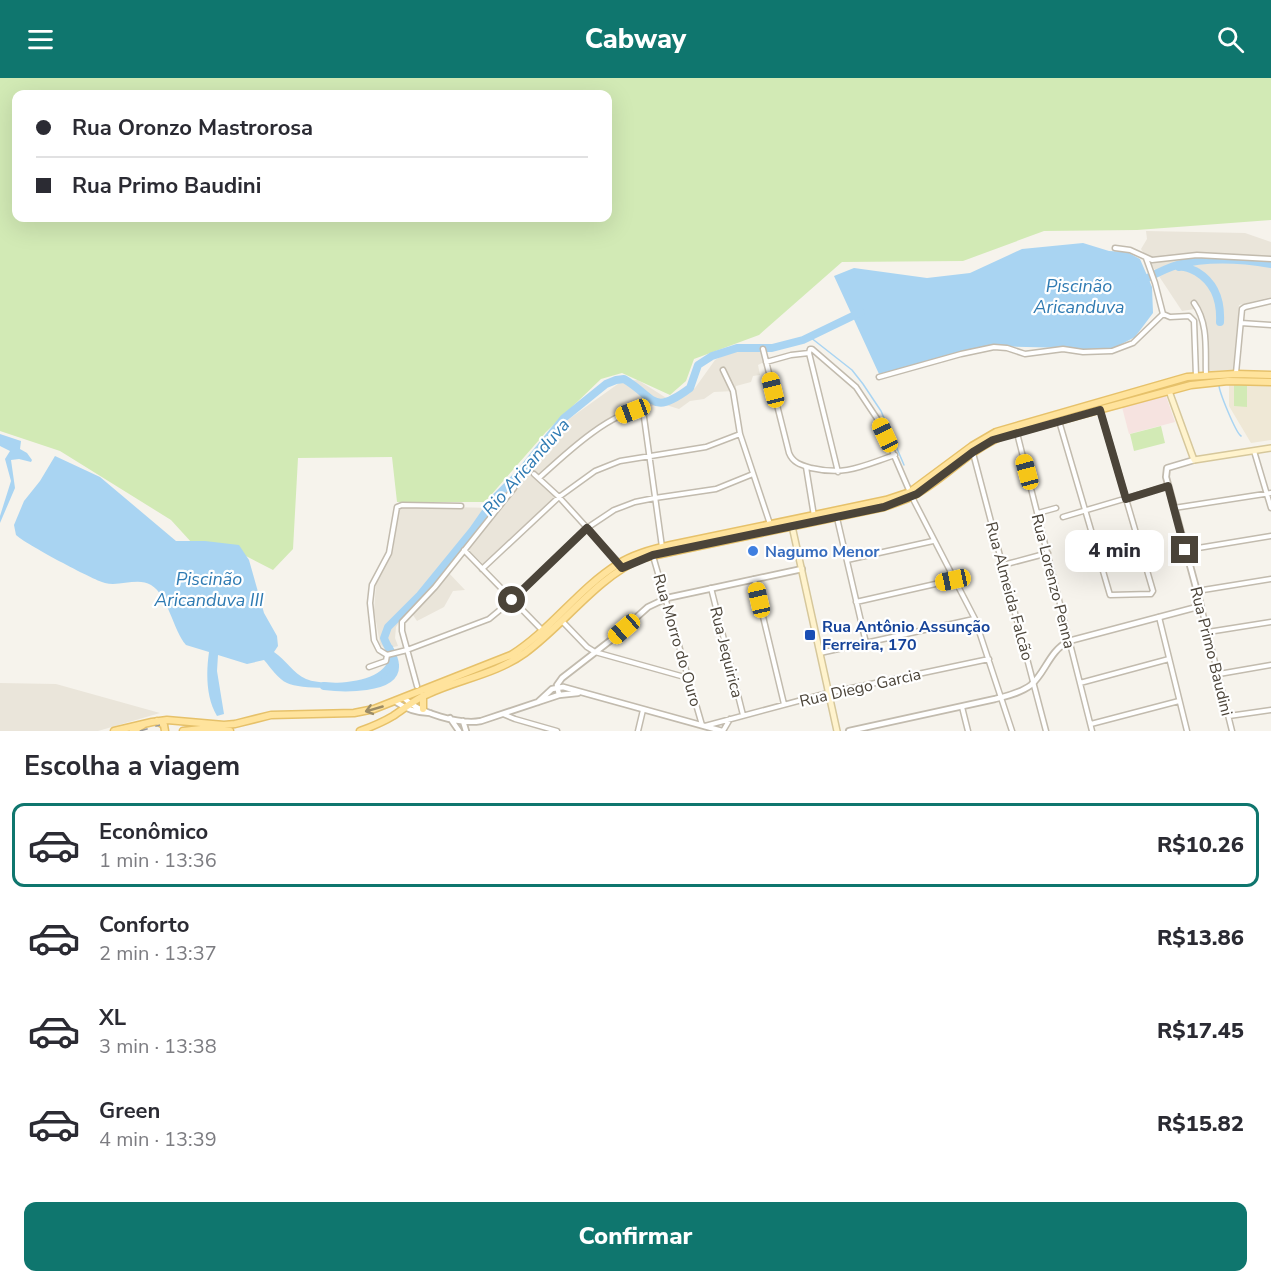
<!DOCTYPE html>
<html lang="pt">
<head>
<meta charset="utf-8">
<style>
  body { margin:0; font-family:"Nunito Sans",sans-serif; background:#f2f2f3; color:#2b2b33; height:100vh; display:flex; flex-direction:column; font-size:22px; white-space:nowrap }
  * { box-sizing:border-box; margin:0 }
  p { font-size:20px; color:#7c7c81 }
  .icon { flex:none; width:33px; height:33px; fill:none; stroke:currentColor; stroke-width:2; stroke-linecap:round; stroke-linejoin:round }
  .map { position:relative; height:653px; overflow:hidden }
  .details { display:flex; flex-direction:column; background:#fff; flex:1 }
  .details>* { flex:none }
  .hud { position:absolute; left:12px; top:12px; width:600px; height:132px; border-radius:12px; box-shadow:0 6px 24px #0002; display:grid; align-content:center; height:132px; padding:0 24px; background:#fff }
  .end { position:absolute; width:27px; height:27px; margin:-14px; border:8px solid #4b4439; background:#fff; box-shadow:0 0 0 3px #fff }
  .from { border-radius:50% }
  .bubble { position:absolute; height:42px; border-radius:12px; background:#fff; box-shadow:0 6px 24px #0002; font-size:20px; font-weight:800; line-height:42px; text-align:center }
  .car { position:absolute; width:18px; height:36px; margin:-18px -9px; border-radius:8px; box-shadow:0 0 4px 2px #0007; background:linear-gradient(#f5c518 24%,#345 0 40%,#f5c518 0 76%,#345 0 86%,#f5c518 0) }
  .hud b { display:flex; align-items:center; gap:21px; height:57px; font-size:22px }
  .hud b+b { border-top:2px solid #e1e1e2 }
  .hud i { width:15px; height:15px; background:#2b2b33 }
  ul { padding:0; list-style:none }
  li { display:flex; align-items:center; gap:18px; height:84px; margin:0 12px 9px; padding:0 12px; border:3px solid transparent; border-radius:12px }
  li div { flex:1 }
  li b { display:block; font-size:22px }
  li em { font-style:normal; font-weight:800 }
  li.active { border-color:#0f766e }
  li>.icon { width:54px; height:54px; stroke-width:1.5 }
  h2 { padding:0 24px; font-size:27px; line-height:72px }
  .primary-button { display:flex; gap:12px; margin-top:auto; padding:12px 24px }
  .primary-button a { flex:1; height:69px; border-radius:12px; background:#0f766e; color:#fff; font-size:24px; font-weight:800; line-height:69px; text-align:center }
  header { display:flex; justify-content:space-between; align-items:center; height:78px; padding:0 24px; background:#0f766e; color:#fff; font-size:27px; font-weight:800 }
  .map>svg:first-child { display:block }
</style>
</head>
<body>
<header><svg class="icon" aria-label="menu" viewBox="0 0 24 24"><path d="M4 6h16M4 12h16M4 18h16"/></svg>Cabway<svg class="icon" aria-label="search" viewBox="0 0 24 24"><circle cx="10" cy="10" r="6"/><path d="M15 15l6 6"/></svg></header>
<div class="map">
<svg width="1271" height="653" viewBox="0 0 1271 653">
  <rect width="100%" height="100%" fill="#f6f3ec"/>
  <path fill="#eae5da" d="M1146,153L1245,155L1271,164V219L1239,227L1233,292L1207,293L1202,241L1195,231L1182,233L1141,171L1147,161Z
    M762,267L764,284L758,287L760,297L753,298L751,304L736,308L735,313L714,314L704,321L690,323L679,331L663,326L625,333L577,365L535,400L556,419L483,486L468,471L447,493L465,512L453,513L444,529L417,543L409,531L396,549L395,560L398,568L385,571L380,566L374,532L376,506L393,472L399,428L495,430L562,346L622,303L638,302L671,323L695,310L715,282L732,272Z
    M0,605L56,606L160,635L98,653H0Z"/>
  <path fill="#efe8d6" d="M1229,306L1271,308V362L1251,365L1229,328Z"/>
  <path fill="#f6e3e0" d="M1161,318H1166L1175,344L1129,356L1122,329Z"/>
  <path fill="#d2eab5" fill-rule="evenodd" d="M0,0H1271V142L1137,152L1044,153L963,183L842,184L759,257L694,281L686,303L670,317L622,295L601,301L546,354L485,424H397L392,379L298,380L293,471L273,492L244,477L213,488L171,442L60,373L0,353ZM16,16H608V140H16Z
    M1234,307H1247V329L1234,328Z
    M1161,348L1165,365L1134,373L1130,356Z"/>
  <path fill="#a9d4f2" d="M1083,165L1109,173L1127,174L1140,181L1152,209L1153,235L1135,259L1114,270L1089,274L1068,270L989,268L879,296L834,198L854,190L927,200L970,195L1022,171Z
    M0,356L21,363L20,371L27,375L32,382L31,384L19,381L11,382L15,410L0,445V438L11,403L5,381L10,373L0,368Z
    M55,378L100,399L176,463H205L239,467L249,482L264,535L277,558L278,568L274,574C286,582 293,595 306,601C327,610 403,605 386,568L392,567L397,577V587C392,593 387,599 380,603C362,610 305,613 287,605C278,601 271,590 264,582L247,586L218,577L217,593L224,636L217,638C206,620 206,595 209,574L186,567C173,552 168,517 151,507C138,499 119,509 105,505C93,502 24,465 16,457L14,447L24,423L40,403Z"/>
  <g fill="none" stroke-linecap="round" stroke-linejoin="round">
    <path stroke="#a9d4f2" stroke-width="1.5" d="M810,259L852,292L863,306L881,333L904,387
      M1219,307C1219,314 1236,355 1241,358"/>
    <path stroke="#a9d4f2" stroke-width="8" d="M1179,189C1186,188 1191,191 1197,194C1215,205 1221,224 1220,244
      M1138,205C1150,199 1163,191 1177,187C1207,179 1241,181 1271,186
      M324,608C340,610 397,613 395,587C395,578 387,569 384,560L388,549L420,517L473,452L496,419L518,397L564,340L606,306L616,302L624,301C655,319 651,339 690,310L698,287L712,278L737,270H772L803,262L861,234"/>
    <defs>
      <path id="minor" d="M1115,170L1130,172L1152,182L1197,177L1271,181
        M1146,180L1155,205L1163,236L1170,239L1189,238L1194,243L1196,298
        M1194,225C1209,246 1205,273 1206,297
        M1241,245L1271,247
        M763,271L789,375C793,385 801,387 811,390C846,398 862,388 895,377
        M809,275L838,394
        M766,284L791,277L809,275L810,271H812L856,309L880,345L912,419L975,541L1012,653
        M723,292L733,313L740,356L770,446
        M1236,295L1242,231L1245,229L1271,223
        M879,299L961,276L994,269L1007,270L1025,276L1063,271L1083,274L1112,273L1133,265L1163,236
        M1059,343L1110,517L1151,516L1153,513L1100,332
        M1017,355L1092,653
        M1254,373L1271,430
        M973,375L1046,653
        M806,389L814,438
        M534,396L559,419L620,486
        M539,400C561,380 612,331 643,332L662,469
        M461,428L402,427L397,429L389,475L372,507L370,525L374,562L379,572L387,577L407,572L489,541L512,522L587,450L614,432L635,424L655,420L716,411L753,396
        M1174,430L1271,415
        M1038,435L1056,430
        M1063,439L1168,408
        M837,440L866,565
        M464,472L543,553
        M1186,472L1271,458
        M653,478L702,647
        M847,482L933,463
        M1003,487L1048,475
        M482,491L559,419L595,393L620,383L706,369L740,356
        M754,501L784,626
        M711,510L743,637
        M1197,513L1271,501
        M856,524L953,502
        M1201,528L1232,653
        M1159,539L1187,653
        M562,543L587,569L595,574L688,600
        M1208,554L1271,544
        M820,575L974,541
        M369,589L386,583L387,577
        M1219,596L1271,587
        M1080,605L1169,581
        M417,608L402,553V544L435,509L514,410
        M962,629L968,653
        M503,636L515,641L557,653
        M1229,638L1271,632
        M1091,646L1179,623
        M705,648L828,615L989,581
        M638,653L643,632
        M723,653L730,641"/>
      <path id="tertiary" d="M559,617L557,607L562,600L611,562L648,529L667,520L802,491
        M404,620C419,635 460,647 481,643L559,617L578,615
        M396,624C406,631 417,635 430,635
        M538,624L552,611L563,609L722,653
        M450,640L459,653
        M463,643L466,653
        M849,653L995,621C1006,618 1021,615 1031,607C1046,594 1049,573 1069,563L1201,528L1166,399L1167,390L1194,382"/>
      <path id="secondary" d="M1169,313L1194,382L1271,370
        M792,448L837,653"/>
      <path id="primary" d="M423,618V631
        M157,643L164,647L165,653
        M114,653L152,644L167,642L224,647L235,646L271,637L354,635L374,631L511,577C551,552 578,511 618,486C634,476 652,471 671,467L886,422L910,414L972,368L996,354L1187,299L1236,296L1271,297
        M133,653L143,647
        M183,653L201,651L230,653
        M360,653C371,649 383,644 393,638C405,630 415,621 428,616C460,601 496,596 525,575C566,545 595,501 642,480L884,429C893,426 902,423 911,419C944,402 967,373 1002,358L1191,307L1228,303L1271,304"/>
    </defs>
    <use href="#minor" stroke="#c2bbae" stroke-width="7"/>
    <use href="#tertiary" stroke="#c2bbae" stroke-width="8"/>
    <use href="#secondary" stroke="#d6c79b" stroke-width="8"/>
    <use href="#primary" stroke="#e6c16a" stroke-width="9"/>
    <use href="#minor" stroke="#fff" stroke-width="4"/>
    <use href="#tertiary" stroke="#fff" stroke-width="4.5"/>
    <use href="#secondary" stroke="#fff3cd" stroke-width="5"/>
    <use href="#primary" stroke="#ffe39c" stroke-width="6"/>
    <path stroke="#9a9a9a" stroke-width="1.5" stroke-dasharray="8 8" stroke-linecap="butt" d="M140,653L160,647"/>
  </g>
  <defs><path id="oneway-shaft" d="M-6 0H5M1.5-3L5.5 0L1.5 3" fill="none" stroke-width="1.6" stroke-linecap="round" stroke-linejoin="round" transform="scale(1.5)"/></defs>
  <use stroke="#9c8c66" href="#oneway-shaft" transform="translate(374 631) rotate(164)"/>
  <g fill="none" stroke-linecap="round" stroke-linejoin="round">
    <path stroke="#4b4439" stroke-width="8" d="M512,522L587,450L622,490L653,477L884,429L917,416L973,374L993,362L1100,332L1126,421L1168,408L1185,472"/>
  </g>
  <circle fill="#3f7fe0" stroke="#fff" stroke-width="2" cx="753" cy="473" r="6"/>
  <rect fill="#1a4fb4" stroke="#fff" stroke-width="2" x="804" y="551" width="12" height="12" rx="3"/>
  <g text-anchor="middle" stroke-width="4.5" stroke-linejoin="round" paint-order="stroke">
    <g font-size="16" font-weight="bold" fill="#366cbe" stroke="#fff" text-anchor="start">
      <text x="765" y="479">Nagumo Menor</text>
    </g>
    <g font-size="16" fill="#4b4439" stroke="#fff">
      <text transform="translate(1054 503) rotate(76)" y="6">Rua Lorenzo Penna</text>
      <text transform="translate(1010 513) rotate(75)" y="6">Rua Almeida Falcão</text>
      <text transform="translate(678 562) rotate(74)" y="6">Rua Morro do Ouro</text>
      <text transform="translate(1212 573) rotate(76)" y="6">Rua Primo Baudini</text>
      <text transform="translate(727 574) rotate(76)" y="6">Rua Jequirica</text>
      <text transform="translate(860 609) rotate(-13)" y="6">Rua Diego Garcia</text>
    </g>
    <g font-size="16" font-weight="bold" fill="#164399" stroke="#fff" text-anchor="start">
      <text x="822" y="554">Rua Antônio Assunção<tspan x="822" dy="18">Ferreira, 170</tspan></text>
    </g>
    <g font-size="18" font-style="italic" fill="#2e7ab2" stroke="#fff">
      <text x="1079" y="214">Piscinão<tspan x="1079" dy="21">Aricanduva</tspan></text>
      <text transform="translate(526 389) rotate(-49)" y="6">Rio Aricanduva</text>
      <text x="209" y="507">Piscinão<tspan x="209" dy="21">Aricanduva III</tspan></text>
    </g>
  </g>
</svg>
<i class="end from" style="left:512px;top:522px"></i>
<i class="end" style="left:1185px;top:472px"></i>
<div class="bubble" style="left:1065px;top:452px;width:99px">4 min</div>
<i class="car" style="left:773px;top:312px;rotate:346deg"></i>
<i class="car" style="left:633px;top:333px;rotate:249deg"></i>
<i class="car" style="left:885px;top:357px;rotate:335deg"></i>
<i class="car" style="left:1027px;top:394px;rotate:345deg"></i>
<i class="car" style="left:953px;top:502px;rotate:258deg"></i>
<i class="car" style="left:759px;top:522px;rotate:347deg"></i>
<i class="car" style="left:624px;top:551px;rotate:229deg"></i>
<div class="hud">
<b><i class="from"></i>Rua Oronzo Mastrorosa</b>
<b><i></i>Rua Primo Baudini</b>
</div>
</div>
<section class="details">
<h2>Escolha a viagem</h2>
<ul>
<li class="active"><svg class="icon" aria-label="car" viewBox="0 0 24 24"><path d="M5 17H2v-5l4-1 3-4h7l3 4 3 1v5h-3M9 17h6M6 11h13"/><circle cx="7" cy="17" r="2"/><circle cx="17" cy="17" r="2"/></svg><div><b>Econômico</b><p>1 min · 13:36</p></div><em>R$10.26</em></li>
<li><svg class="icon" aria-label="car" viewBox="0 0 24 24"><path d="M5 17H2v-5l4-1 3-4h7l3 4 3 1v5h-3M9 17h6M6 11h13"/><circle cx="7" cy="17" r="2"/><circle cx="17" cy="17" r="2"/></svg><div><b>Conforto</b><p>2 min · 13:37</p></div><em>R$13.86</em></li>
<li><svg class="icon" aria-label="car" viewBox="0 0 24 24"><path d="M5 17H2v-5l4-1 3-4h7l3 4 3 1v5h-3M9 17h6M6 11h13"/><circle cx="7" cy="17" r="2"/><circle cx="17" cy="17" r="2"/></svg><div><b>XL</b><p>3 min · 13:38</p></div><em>R$17.45</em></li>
<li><svg class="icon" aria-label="car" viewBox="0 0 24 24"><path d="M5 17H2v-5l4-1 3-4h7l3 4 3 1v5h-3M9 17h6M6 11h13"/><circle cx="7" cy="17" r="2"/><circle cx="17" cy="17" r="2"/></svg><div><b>Green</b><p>4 min · 13:39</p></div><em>R$15.82</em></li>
</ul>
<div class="primary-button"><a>Confirmar</a></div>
</section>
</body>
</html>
